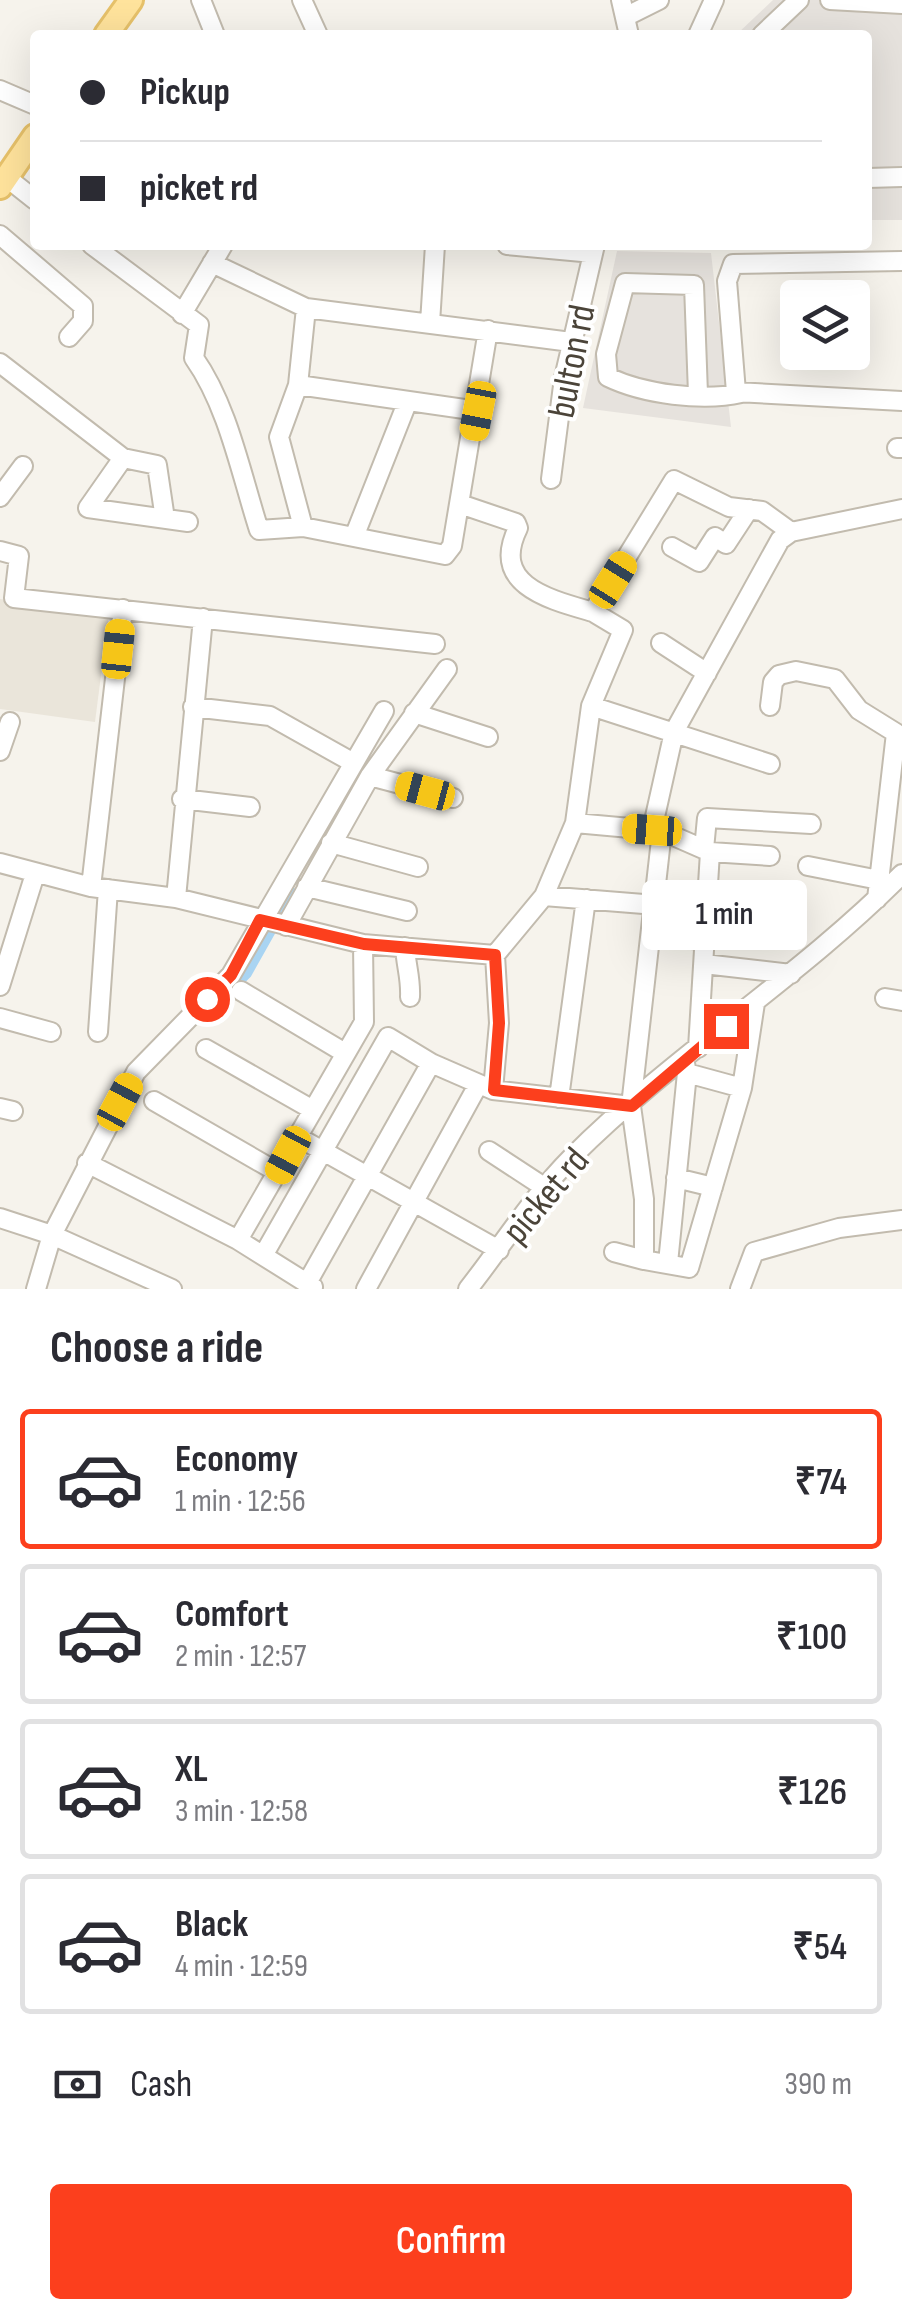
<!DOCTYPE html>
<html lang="en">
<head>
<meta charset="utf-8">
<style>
  body { margin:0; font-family:"Sofia Sans Condensed",sans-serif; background:#f2f2f3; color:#2b2b33; height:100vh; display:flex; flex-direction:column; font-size:38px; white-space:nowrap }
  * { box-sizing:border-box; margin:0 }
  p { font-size:32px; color:#7c7c81 }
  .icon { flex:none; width:55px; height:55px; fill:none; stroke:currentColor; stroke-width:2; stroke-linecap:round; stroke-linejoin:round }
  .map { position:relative; height:1289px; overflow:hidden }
  .drawer { display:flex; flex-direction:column; background:#fff; flex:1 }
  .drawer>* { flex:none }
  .banner { position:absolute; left:30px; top:30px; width:842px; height:220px; border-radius:10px; box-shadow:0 10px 40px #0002; display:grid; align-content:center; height:220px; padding:0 50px; background:#fff }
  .controls { position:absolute; left:780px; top:280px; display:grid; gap:20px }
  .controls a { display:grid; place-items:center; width:90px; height:90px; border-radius:10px; background:#fff; box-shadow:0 10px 40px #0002; font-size:50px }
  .end { position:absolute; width:45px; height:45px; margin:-22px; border:12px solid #fc3f1d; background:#fff; box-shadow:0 0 0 5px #fff }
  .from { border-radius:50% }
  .bubble { position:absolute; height:70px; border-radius:10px; background:#fff; box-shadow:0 10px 40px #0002; font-size:32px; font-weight:600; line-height:70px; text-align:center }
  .car { position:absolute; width:30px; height:60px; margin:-30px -15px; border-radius:12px; box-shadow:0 0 8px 2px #0007; background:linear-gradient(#f5c518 24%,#345 0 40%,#f5c518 0 76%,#345 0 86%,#f5c518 0) }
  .banner b { display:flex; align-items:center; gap:35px; height:95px; font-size:38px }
  .banner b+b { border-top:2px solid #e1e1e2 }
  .banner i { width:25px; height:25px; background:#2b2b33 }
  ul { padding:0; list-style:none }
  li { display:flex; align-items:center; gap:30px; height:140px; margin:0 20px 15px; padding:0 30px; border:5px solid #e1e1e2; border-radius:10px }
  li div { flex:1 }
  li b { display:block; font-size:38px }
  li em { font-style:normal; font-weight:600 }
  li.selected { border-color:#fc3f1d }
  li>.icon { width:90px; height:90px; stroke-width:1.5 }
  h2 { padding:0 50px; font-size:45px; line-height:120px }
  .pay { display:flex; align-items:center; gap:25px; height:110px; padding:0 50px; font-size:38px }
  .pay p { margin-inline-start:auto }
  .primary-button { display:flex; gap:20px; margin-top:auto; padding:20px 50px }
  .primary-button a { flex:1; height:115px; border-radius:10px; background:#fc3f1d; color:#fff; font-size:40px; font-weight:600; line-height:115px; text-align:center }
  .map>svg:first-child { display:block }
</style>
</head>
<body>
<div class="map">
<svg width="902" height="1289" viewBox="0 0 902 1289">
  <rect width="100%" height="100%" fill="#f6f3ec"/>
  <path fill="#eae5da" d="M0,599L109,613L95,722L0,709Z"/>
  <path fill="#e6e2dd" d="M773,0H902V220H868V35H736Z
    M617,251L711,253L731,427L583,408Z"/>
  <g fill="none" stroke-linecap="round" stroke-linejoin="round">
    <path stroke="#a9d4f2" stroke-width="12" d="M217,1002L246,973L291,893"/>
    <defs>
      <path id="minor" d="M201,0L215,35
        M302,0L318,35
        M621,0L629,35
        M830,0L902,4
        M627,16L659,0
        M698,35L714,0
        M762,35L799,0
        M0,90L35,105
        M6,177L35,200
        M868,178L902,177
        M0,235L83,306V321L69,337
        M92,245L199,325L194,358C228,406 241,474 259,530L303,527L445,555L452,546L488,330
        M507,245L593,253
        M902,261L733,264L727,281L736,392L902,401
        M212,263L306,308
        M182,314L223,245
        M430,323L435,245
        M0,363L123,458L88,508L188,522
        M298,385L478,411
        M698,394L694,285L625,283L606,354L608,377C643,394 703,402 741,393
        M897,448H902
        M123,458L157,465L165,519
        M551,479L564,378L595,245
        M0,497L23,466
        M460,504L516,523L518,528C490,585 548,599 593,612
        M303,527L279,437L298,385L306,308L571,342
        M354,537L407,403
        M672,547L699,562L715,537L726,544L749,509
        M0,551L19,556L14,598L435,644
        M661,643L707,673
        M591,706L770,764
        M770,706L773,682L779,675L796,671L835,679L859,710L896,733L877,899
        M193,707L270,716L352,762
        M414,713L488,737
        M0,751L10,722
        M370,776L453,798
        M182,799L250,807
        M575,823L652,830
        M662,831L710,852L698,1048
        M331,843L418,867
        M704,849L707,818L811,824
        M710,852L770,856
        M0,863L91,887L176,898L363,944L495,955L499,1023L493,1090L431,1063L307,1283
        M808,866L879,880
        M91,887L123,609
        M307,887L407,911
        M544,896L656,905
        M176,898L203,618
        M286,926L370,776L447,669
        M653,936L704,940
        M405,947C406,966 411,978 410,997
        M495,955L544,896L575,823L591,706L623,630L593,612L674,480L729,507L762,511L791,532
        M704,964L791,974
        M0,986L35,874
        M241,991L345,1053
        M885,998L902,1001
        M755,1003L742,1088L689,1268L644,1260V1199L631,1106L662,831L652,830L674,732L780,540L791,532L902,509
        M0,1018L51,1032
        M98,1032L108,889
        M206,1049L313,1110
        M687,1073L742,1088
        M493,1090L631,1106
        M559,1098L586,899
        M154,1101L279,1173
        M0,1108L13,1111
        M298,1137L499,1250
        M489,1151L547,1189
        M87,1163L238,1240L364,1022L363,944
        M676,1178L713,1187
        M0,1218L52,1235L172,1289
        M238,1240L313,1287
        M614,1252L644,1260
        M264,1254L388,1037L431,1063
        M668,1263L687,1073L684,1059
        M36,1289L52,1235L136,1072L231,975L384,711
        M366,1289L478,1085
        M468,1289C502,1246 533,1196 572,1157C675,1054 800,977 902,874
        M740,1289L754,1252L839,1228L902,1220"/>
      <path id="major" d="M106,35L131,0
        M0,187L35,136"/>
    </defs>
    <use href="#minor" stroke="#c2bbae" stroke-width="22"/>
    <use href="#major" stroke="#e6c16a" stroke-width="28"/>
    <use href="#minor" stroke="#fff" stroke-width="18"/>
    <use href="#major" stroke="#ffe39c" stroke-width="22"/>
  </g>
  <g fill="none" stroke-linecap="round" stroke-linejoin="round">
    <path stroke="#fc3f1d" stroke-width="12" d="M207,999L231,975L260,920L364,944L495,955L499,1023L494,1090L632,1106L726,1026"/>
  </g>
  <g text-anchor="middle" stroke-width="8" stroke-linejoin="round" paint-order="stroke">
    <g font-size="38" fill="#4b4439" stroke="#fff">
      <text transform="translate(571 361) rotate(-79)" y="13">bulton rd</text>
      <text transform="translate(545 1195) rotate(-50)" y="13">picket rd</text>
    </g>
  </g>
</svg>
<div class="controls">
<a><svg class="icon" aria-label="layers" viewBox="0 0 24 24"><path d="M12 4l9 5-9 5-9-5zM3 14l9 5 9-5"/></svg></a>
</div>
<i class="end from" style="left:207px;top:999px"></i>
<i class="end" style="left:726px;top:1026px"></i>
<div class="bubble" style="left:642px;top:880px;width:165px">1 min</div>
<i class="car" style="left:478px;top:411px;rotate:191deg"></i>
<i class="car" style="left:613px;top:580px;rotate:32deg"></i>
<i class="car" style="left:118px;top:649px;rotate:6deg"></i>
<i class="car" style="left:425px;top:791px;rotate:285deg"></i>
<i class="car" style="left:652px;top:830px;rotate:274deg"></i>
<i class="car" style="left:120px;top:1102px;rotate:28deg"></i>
<i class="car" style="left:288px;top:1155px;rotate:208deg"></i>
<div class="banner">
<b><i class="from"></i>Pickup</b>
<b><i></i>picket rd</b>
</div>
</div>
<section class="drawer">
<h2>Choose a ride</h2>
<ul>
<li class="selected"><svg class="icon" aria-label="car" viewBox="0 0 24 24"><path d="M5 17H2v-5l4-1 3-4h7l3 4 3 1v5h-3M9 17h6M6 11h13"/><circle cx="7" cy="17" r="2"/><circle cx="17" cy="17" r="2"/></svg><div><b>Economy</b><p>1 min · 12:56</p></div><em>₹74</em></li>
<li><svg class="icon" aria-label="car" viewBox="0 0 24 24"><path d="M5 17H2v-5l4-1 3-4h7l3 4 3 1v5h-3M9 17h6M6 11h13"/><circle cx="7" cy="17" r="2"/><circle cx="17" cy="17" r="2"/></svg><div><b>Comfort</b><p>2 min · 12:57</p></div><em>₹100</em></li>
<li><svg class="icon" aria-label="car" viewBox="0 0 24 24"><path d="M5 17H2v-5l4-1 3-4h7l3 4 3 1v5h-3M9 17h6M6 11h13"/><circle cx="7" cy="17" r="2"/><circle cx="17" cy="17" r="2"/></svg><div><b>XL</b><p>3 min · 12:58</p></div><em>₹126</em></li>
<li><svg class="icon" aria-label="car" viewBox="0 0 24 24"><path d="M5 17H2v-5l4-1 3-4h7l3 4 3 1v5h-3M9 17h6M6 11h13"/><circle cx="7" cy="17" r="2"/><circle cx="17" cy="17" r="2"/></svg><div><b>Black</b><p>4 min · 12:59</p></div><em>₹54</em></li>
</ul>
<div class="pay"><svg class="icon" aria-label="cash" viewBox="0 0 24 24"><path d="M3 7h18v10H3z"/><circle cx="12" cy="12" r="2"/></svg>Cash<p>390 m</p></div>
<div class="primary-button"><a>Confirm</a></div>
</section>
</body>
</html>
